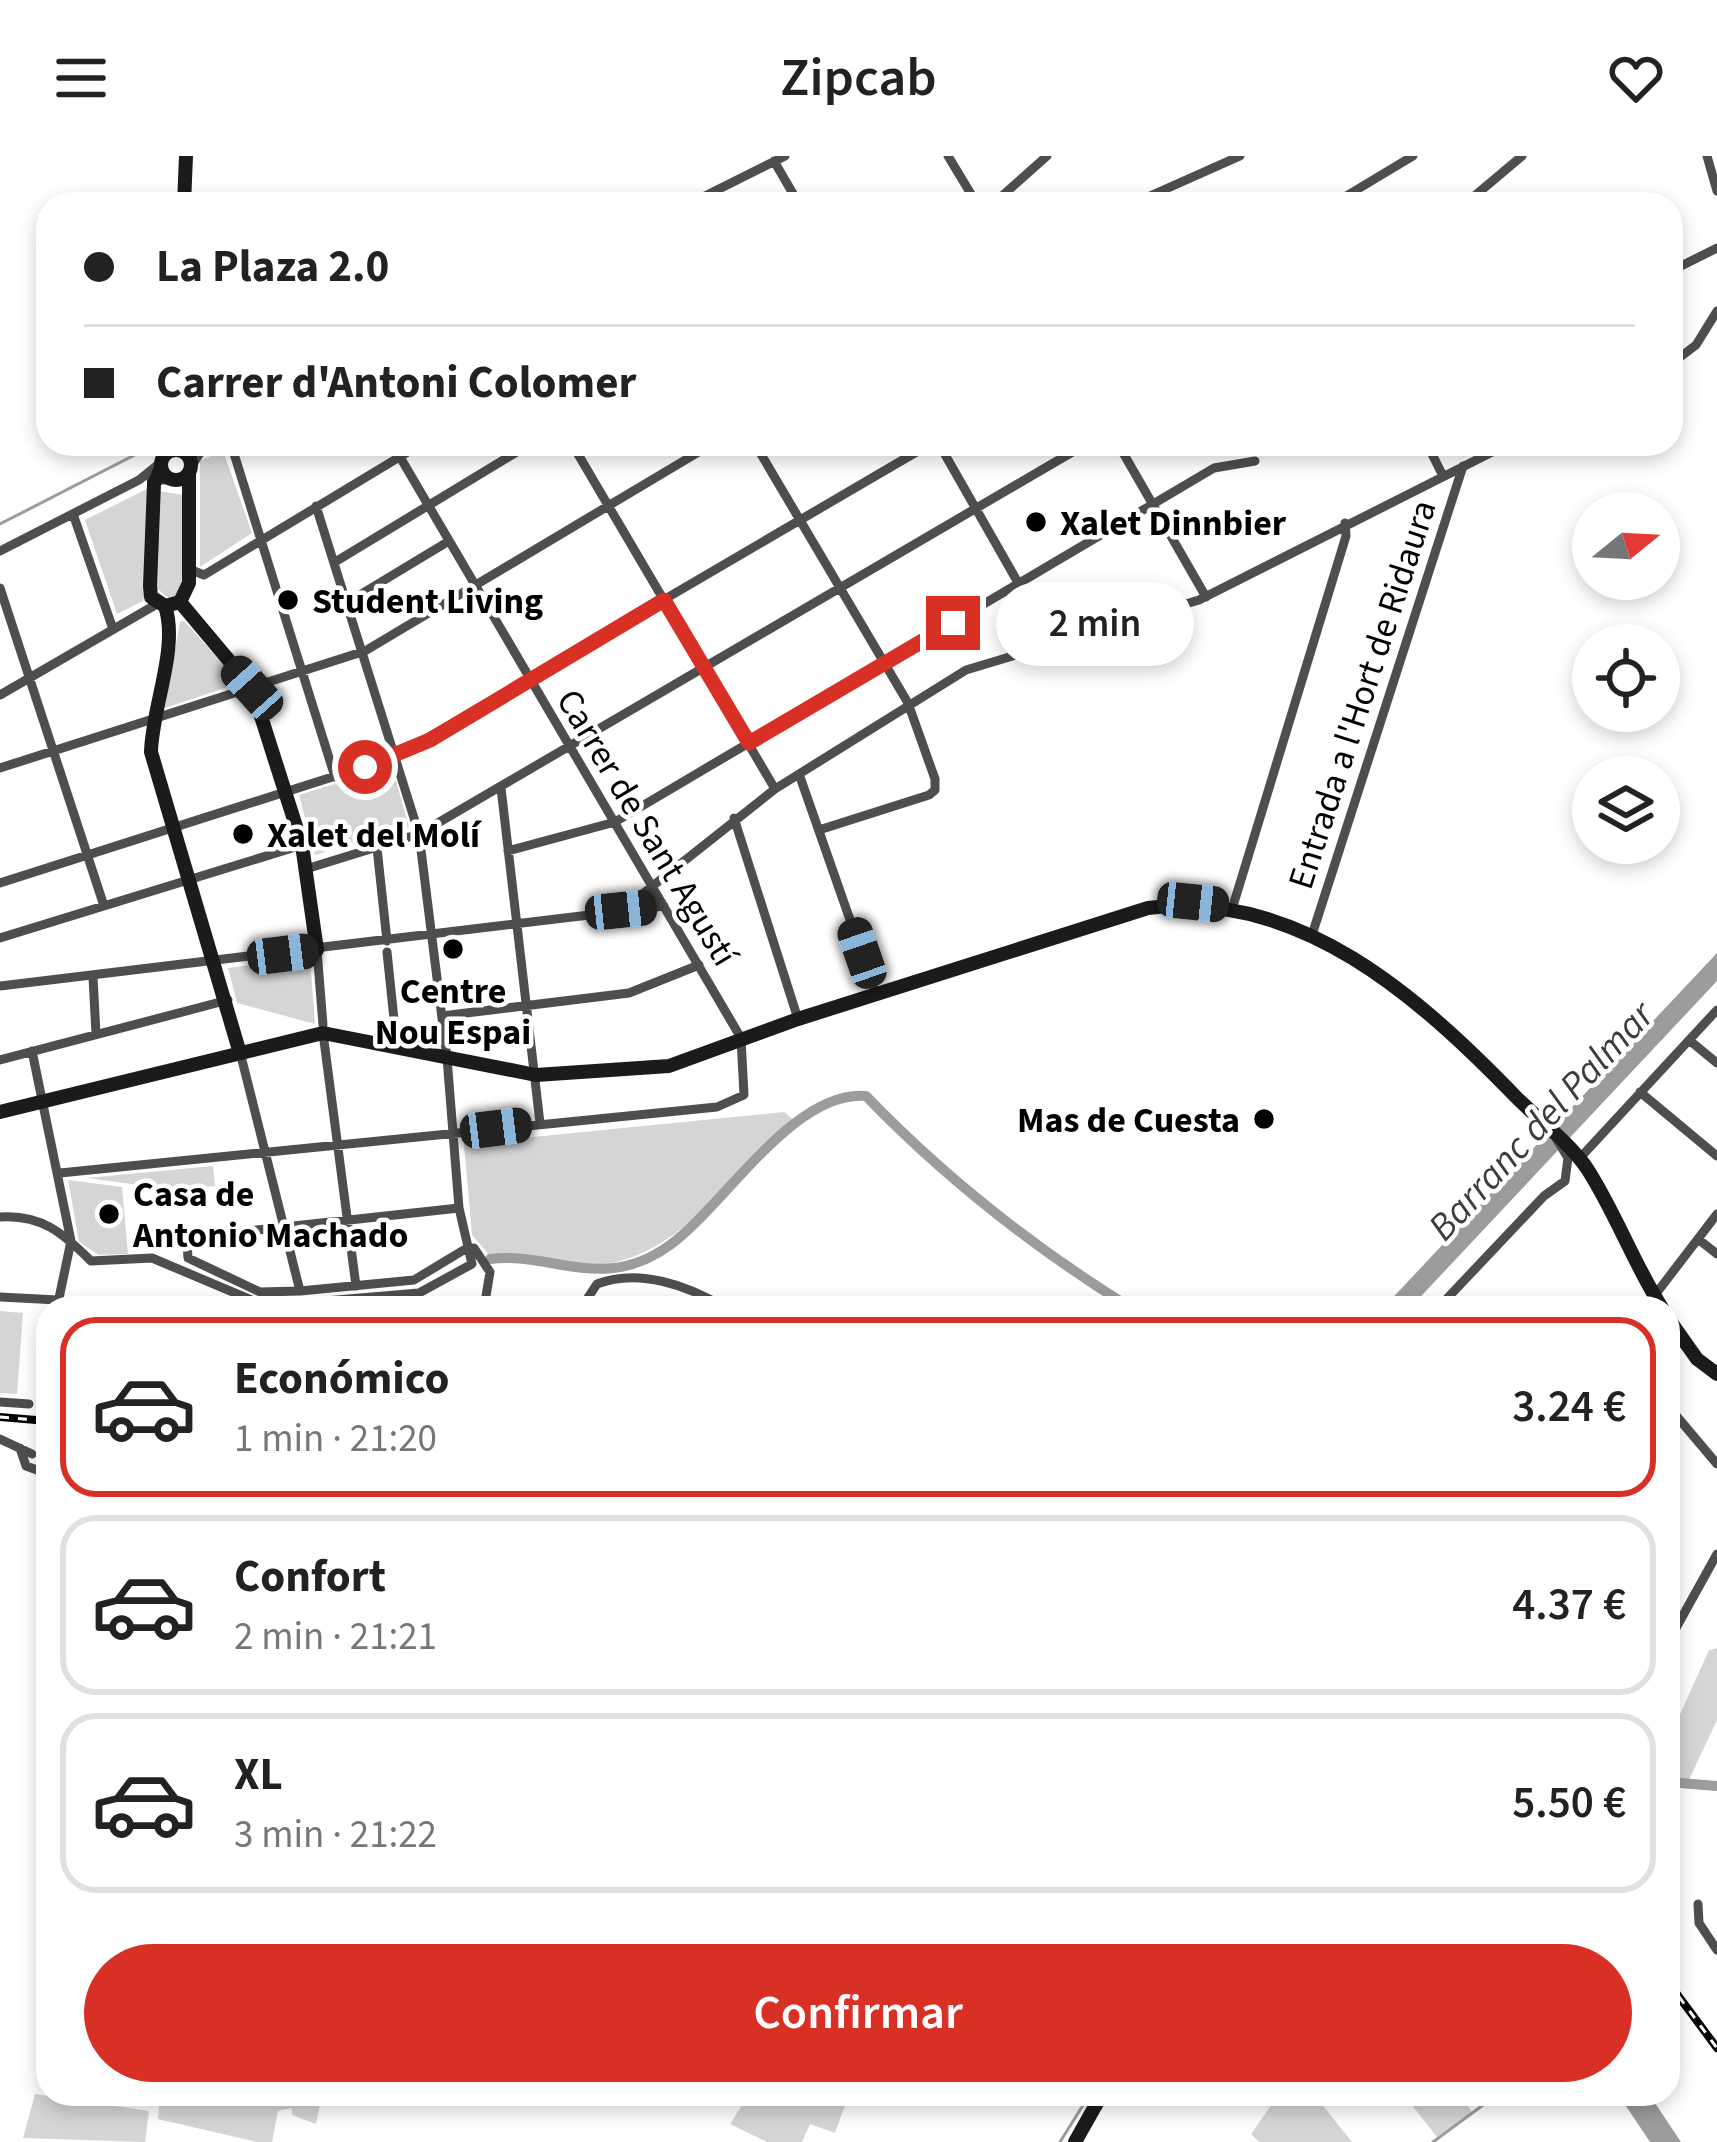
<!DOCTYPE html>
<html lang="es">
<head>
<meta charset="utf-8">
<style>
  body { margin:0; font-family:"Source Sans 3",sans-serif; background:#f2f2f2; color:#222; height:100vh; display:flex; flex-direction:column; font-size:45px; white-space:nowrap }
  * { box-sizing:border-box; margin:0 }
  p { font-size:39px; color:#767676 }
  .icon { flex:none; width:66px; height:66px; fill:none; stroke:currentColor; stroke-width:2; stroke-linecap:round; stroke-linejoin:round }
  .map { position:relative; flex:1; overflow:hidden }
  .side { position:absolute; left:36px; top:1140px; width:1644px; height:810px; display:flex; flex-direction:column; background:#fff; border-radius:36px; box-shadow:0 6px 18px #0003 }
  .side>* { flex:none }
  .guide { position:absolute; left:36px; top:36px; width:1647px; height:264px; border-radius:36px; box-shadow:0 6px 18px #0003; display:grid; align-content:center; height:264px; padding:0 48px; background:#fff }
  .needle { width:78px; rotate:72deg }
  .controls { position:absolute; left:1572px; top:336px; display:grid; gap:24px }
  .controls a { display:grid; place-items:center; width:108px; height:108px; border-radius:50%; background:#fff; box-shadow:0 6px 18px #0003; font-size:60px }
  .end { position:absolute; width:54px; height:54px; margin:-27px; border:15px solid #d93025; background:#fff; box-shadow:0 0 0 6px #fff }
  .from { border-radius:50% }
  .bubble { position:absolute; height:84px; border-radius:42px; background:#fff; box-shadow:0 6px 18px #0003; font-size:39px; font-weight:600; line-height:84px; text-align:center }
  .car { position:absolute; width:36px; height:72px; margin:-36px -18px; border-radius:15px; box-shadow:0 0 9px 3px #0007; background:linear-gradient(#222 24%,#8ab4d8 0 40%,#222 0 76%,#8ab4d8 0 86%,#222 0) }
  .guide b { display:flex; align-items:center; gap:42px; height:114px; font-size:45px }
  .guide b+b { border-top:3px solid #e0e0e0 }
  .guide i { width:30px; height:30px; background:#222 }
  ul { padding:21px 0 0; list-style:none }
  li { display:flex; align-items:center; gap:36px; height:180px; margin:0 24px 18px; padding:0 24px; border:6px solid #e0e0e0; border-radius:36px }
  li div { flex:1 }
  li b { display:block; font-size:45px }
  li em { font-style:normal; font-weight:600 }
  li.on { border-color:#d93025 }
  li>.icon { width:108px; height:108px; stroke-width:1.5 }
  .button { display:flex; gap:24px; margin-top:auto; padding:24px 48px }
  .button a { flex:1; height:138px; border-radius:72px; background:#d93025; color:#fff; font-size:48px; font-weight:600; line-height:138px; text-align:center }
  header { display:flex; justify-content:space-between; align-items:center; height:156px; padding:0 48px; background:#fff; font-size:54px; font-weight:600 }
  .map>svg:first-child { display:block }
</style>
</head>
<body>
<header><svg class="icon" aria-label="menu" viewBox="0 0 24 24"><path d="M4 6h16M4 12h16M4 18h16"/></svg>Zipcab<svg class="icon" aria-label="heart" viewBox="0 0 24 24"><path d="M12 20l-8-8c-3-5 5-10 8-4 3-6 11-1 8 4z"/></svg></header>
<div class="map">
<svg width="1717" height="1986" viewBox="0 0 1717 1986">
  <rect width="100%" height="100%" fill="#fff"/>
  <path fill="#d5d5d5" d="M223,295L252,377L200,411V305Z
    M149,332L145,438L143,445L117,458L85,364Z
    M158,335L184,339L185,429L181,439L170,443L155,431Z
    M184,465L240,527L165,552L180,466Z
    M392,610L409,671L315,699L299,639Z
    M310,802L315,868L237,847L228,812Z
    M784,956L796,966C721,1020 690,1099 591,1111C556,1115 525,1096 491,1101L472,1079L464,988Z
    M213,1010L215,1030L175,1034L87,1022Z
    M68,1024L122,1031L128,1098L99,1099L79,1086Z
    M0,1155L23,1157L17,1238L0,1237Z
    M1717,1492V1564L1688,1626L1668,1624V1585L1709,1494Z
    M35,1938L149,1955L145,1986L23,1982Z
    M160,1938L303,1939L322,1938L316,1968L292,1959V1952L278,1955L272,1986H257L158,1963Z
    M749,1938L769,1950L774,1938H849L835,1977L810,1968L802,1986H767L730,1968Z
    M1279,1938H1333L1320,1946L1352,1986H1259L1251,1978Z
    M1403,1938H1459L1472,1956L1437,1981Z"/>
  <path fill="#9c9c9c" d="M1717,797V825L1410,1152H1383Z
    M1618,1938H1649L1681,1986H1650Z"/>
  <g fill="none" stroke-linecap="round" stroke-linejoin="round">
    <path stroke="#9c9c9c" stroke-width="3" d="M0,368L156,288
      M1060,1986L1090,1938
      M1433,1986L1498,1938"/>
    <path stroke="#9c9c9c" stroke-width="10" d="M490,1103C552,1095 603,1138 670,1089C724,1050 793,934 866,940C946,1023 1033,1091 1131,1152
      M1668,1626L1717,1630"/>
    <path stroke="#4e4e4e" stroke-width="9" d="M948,0L977,48
      M1707,0L1717,35
      M774,5L799,48
      M689,48L785,0
      M993,48L1047,0
      M1132,48L1240,0
      M1333,48L1413,0
      M1465,48L1522,0
      M1671,115L1717,92
      M1671,208L1696,189L1717,155
      M231,288L335,621
      M572,288L775,633
      M755,288L908,547L935,623V634L929,639L819,674
      M939,288L1053,488
      M1118,288L1206,441
      M1427,288L1443,320
      M184,296L202,294L191,311
      M151,324H172
      M73,358L113,473
      M0,395L139,324L160,307
      M335,406L530,288
      M189,413L204,419L421,288
      M0,432L104,750
      M348,446L449,385
      M0,539L157,448
      M0,612L365,495L712,288
      M799,618L876,838
      M501,632L540,967
      M734,662L798,863
      M377,692L387,785
      M508,695L615,666L1214,312L1255,305
      M306,713L419,678L316,350
      M0,727L395,601L930,288
      M1233,750L1346,380L1345,367
      M621,755L775,633L966,514L1199,444L1508,288
      M0,782L302,689
      M1311,782L1463,310
      M317,794L323,869
      M387,796L397,892
      M93,821L96,878
      M0,830L664,750
      M442,860L629,837L699,809
      M323,877L356,1130
      M1689,884L1717,907
      M32,895L71,1085L57,1152
      M240,896L300,1135
      M0,904L228,844
      M1640,936L1717,1000
      M1579,1003L1717,854
      M60,1017L717,951L744,939L741,882L400,301
      M459,1052L193,1081L187,1087L188,1102L260,1136L300,1135L414,1124L467,1092
      M0,1061C41,1058 63,1077 91,1105L152,1102L266,1150L419,1137L472,1108L459,1052L447,902L419,678L1086,288
      M1698,1083L1717,1098
      M467,1092H474L490,1116L484,1152
      M0,1141L58,1144
      M581,1152L597,1128C638,1112 688,1129 725,1152
      M1438,1152L1544,1040L1565,1025L1568,1002L1557,984
      M1645,1152L1717,1058
      M1668,1201L1681,1183
      M42,1228L48,1197
      M0,1246L29,1248
      M1668,1250L1717,1308
      M0,1283L32,1298
      M20,1292L26,1310L48,1318
      M1671,1481L1717,1398
      M1698,1748L1699,1767L1717,1794"/>
    <path stroke="#1b1b1b" stroke-width="14" d="M184,48L186,0
      M161 309a15 15 0 1 1 30 0a15 15 0 1 1-30 0Z
      M161,312L154,328L150,430L151,441L165,450L180,446L189,427V316
      M180,446L252,532L302,689L317,794
      M165,450C179,492 152,551 151,596L239,894
      M0,956L323,877L536,919L669,910L798,863L1148,752C1299,733 1419,841 1517,942C1539,964 1572,989 1588,1014C1616,1058 1634,1108 1662,1152
      M1668,1162L1697,1203L1717,1218
      M1075,1986L1102,1938"/>
    <defs>
      <path id="rail" d="M0,1261L48,1265
        M1668,1826L1717,1892"/>
    </defs>
    <use href="#rail" stroke="#000" stroke-width="8"/>
    <use href="#rail" stroke="#fff" stroke-width="3" stroke-dasharray="9" stroke-linecap="butt"/>
  </g>
  <g fill="none" stroke-linecap="round" stroke-linejoin="round">
    <path stroke="#d93025" stroke-width="15" d="M365,611L430,584L664,444L749,587L953,467"/>
  </g>
  <g fill="#000" stroke="#fff" stroke-width="4.5">
    <circle cx="1036" cy="366" r="12"/>
    <circle cx="288" cy="444" r="12"/>
    <circle cx="243" cy="678" r="12"/>
    <circle cx="453" cy="793" r="12"/>
    <circle cx="1264" cy="963" r="12"/>
    <circle cx="109" cy="1058" r="12"/>
  </g>
  <g text-anchor="middle" stroke-width="9" stroke-linejoin="round" paint-order="stroke">
    <g font-size="36" font-weight="bold" fill="#000" stroke="#fff" text-anchor="start">
      <text x="1060" y="379">Xalet Dinnbier</text>
      <text x="312" y="457">Student Living</text>
      <text x="267" y="691">Xalet del Molí</text>
      <text x="453" y="847" text-anchor="middle">Centre<tspan x="453" dy="41">Nou Espai</tspan></text>
      <text x="1240" y="976" text-anchor="end">Mas de Cuesta</text>
      <text x="133" y="1050">Casa de<tspan x="133" dy="41">Antonio Machado</tspan></text>
    </g>
    <g font-size="36" fill="#000" stroke="#fff">
      <text transform="translate(1361 538) rotate(-72)" y="13">Entrada a l'Hort de Ridaura</text>
      <text transform="translate(648 671) rotate(59)" y="13">Carrer de Sant Agustí</text>
    </g>
    <g font-size="39" font-style="italic" fill="#3d3d3d" stroke="#fff">
      <text transform="translate(1540 964) rotate(-47)" y="14">Barranc del Palmar</text>
    </g>
  </g>
</svg>
<div class="controls">
<a><svg class="needle" viewBox="-14 -14 28 28"><path d="M0-13l5 13h-10z" fill="#e53935"/><path d="M0 13l5-13h-10z" fill="#767676"/></svg></a>
<a><svg class="icon" aria-label="locate" viewBox="0 0 24 24"><circle cx="12" cy="12" r="6"/><path d="M12 2v4M12 18v4M2 12h4M18 12h4"/></svg></a>
<a><svg class="icon" aria-label="layers" viewBox="0 0 24 24"><path d="M12 4l9 5-9 5-9-5zM3 14l9 5 9-5"/></svg></a>
</div>
<i class="end from" style="left:365px;top:611px"></i>
<i class="end" style="left:953px;top:467px"></i>
<div class="bubble" style="left:996px;top:426px;width:198px">2 min</div>
<i class="car" style="left:252px;top:532px;rotate:318deg"></i>
<i class="car" style="left:1193px;top:746px;rotate:96deg"></i>
<i class="car" style="left:621px;top:754px;rotate:84deg"></i>
<i class="car" style="left:862px;top:797px;rotate:341deg"></i>
<i class="car" style="left:283px;top:798px;rotate:83deg"></i>
<i class="car" style="left:496px;top:972px;rotate:83deg"></i>
<div class="guide">
<b><i class="from"></i>La Plaza 2.0</b>
<b><i></i>Carrer d'Antoni Colomer</b>
</div>
<section class="side">
<ul>
<li class="on"><svg class="icon" aria-label="car" viewBox="0 0 24 24"><path d="M5 17H2v-5l4-1 3-4h7l3 4 3 1v5h-3M9 17h6M6 11h13"/><circle cx="7" cy="17" r="2"/><circle cx="17" cy="17" r="2"/></svg><div><b>Económico</b><p>1 min · 21:20</p></div><em>3.24 €</em></li>
<li><svg class="icon" aria-label="car" viewBox="0 0 24 24"><path d="M5 17H2v-5l4-1 3-4h7l3 4 3 1v5h-3M9 17h6M6 11h13"/><circle cx="7" cy="17" r="2"/><circle cx="17" cy="17" r="2"/></svg><div><b>Confort</b><p>2 min · 21:21</p></div><em>4.37 €</em></li>
<li><svg class="icon" aria-label="car" viewBox="0 0 24 24"><path d="M5 17H2v-5l4-1 3-4h7l3 4 3 1v5h-3M9 17h6M6 11h13"/><circle cx="7" cy="17" r="2"/><circle cx="17" cy="17" r="2"/></svg><div><b>XL</b><p>3 min · 21:22</p></div><em>5.50 €</em></li>
</ul>
<div class="button"><a>Confirmar</a></div>
</section>
</div>
</body>
</html>
